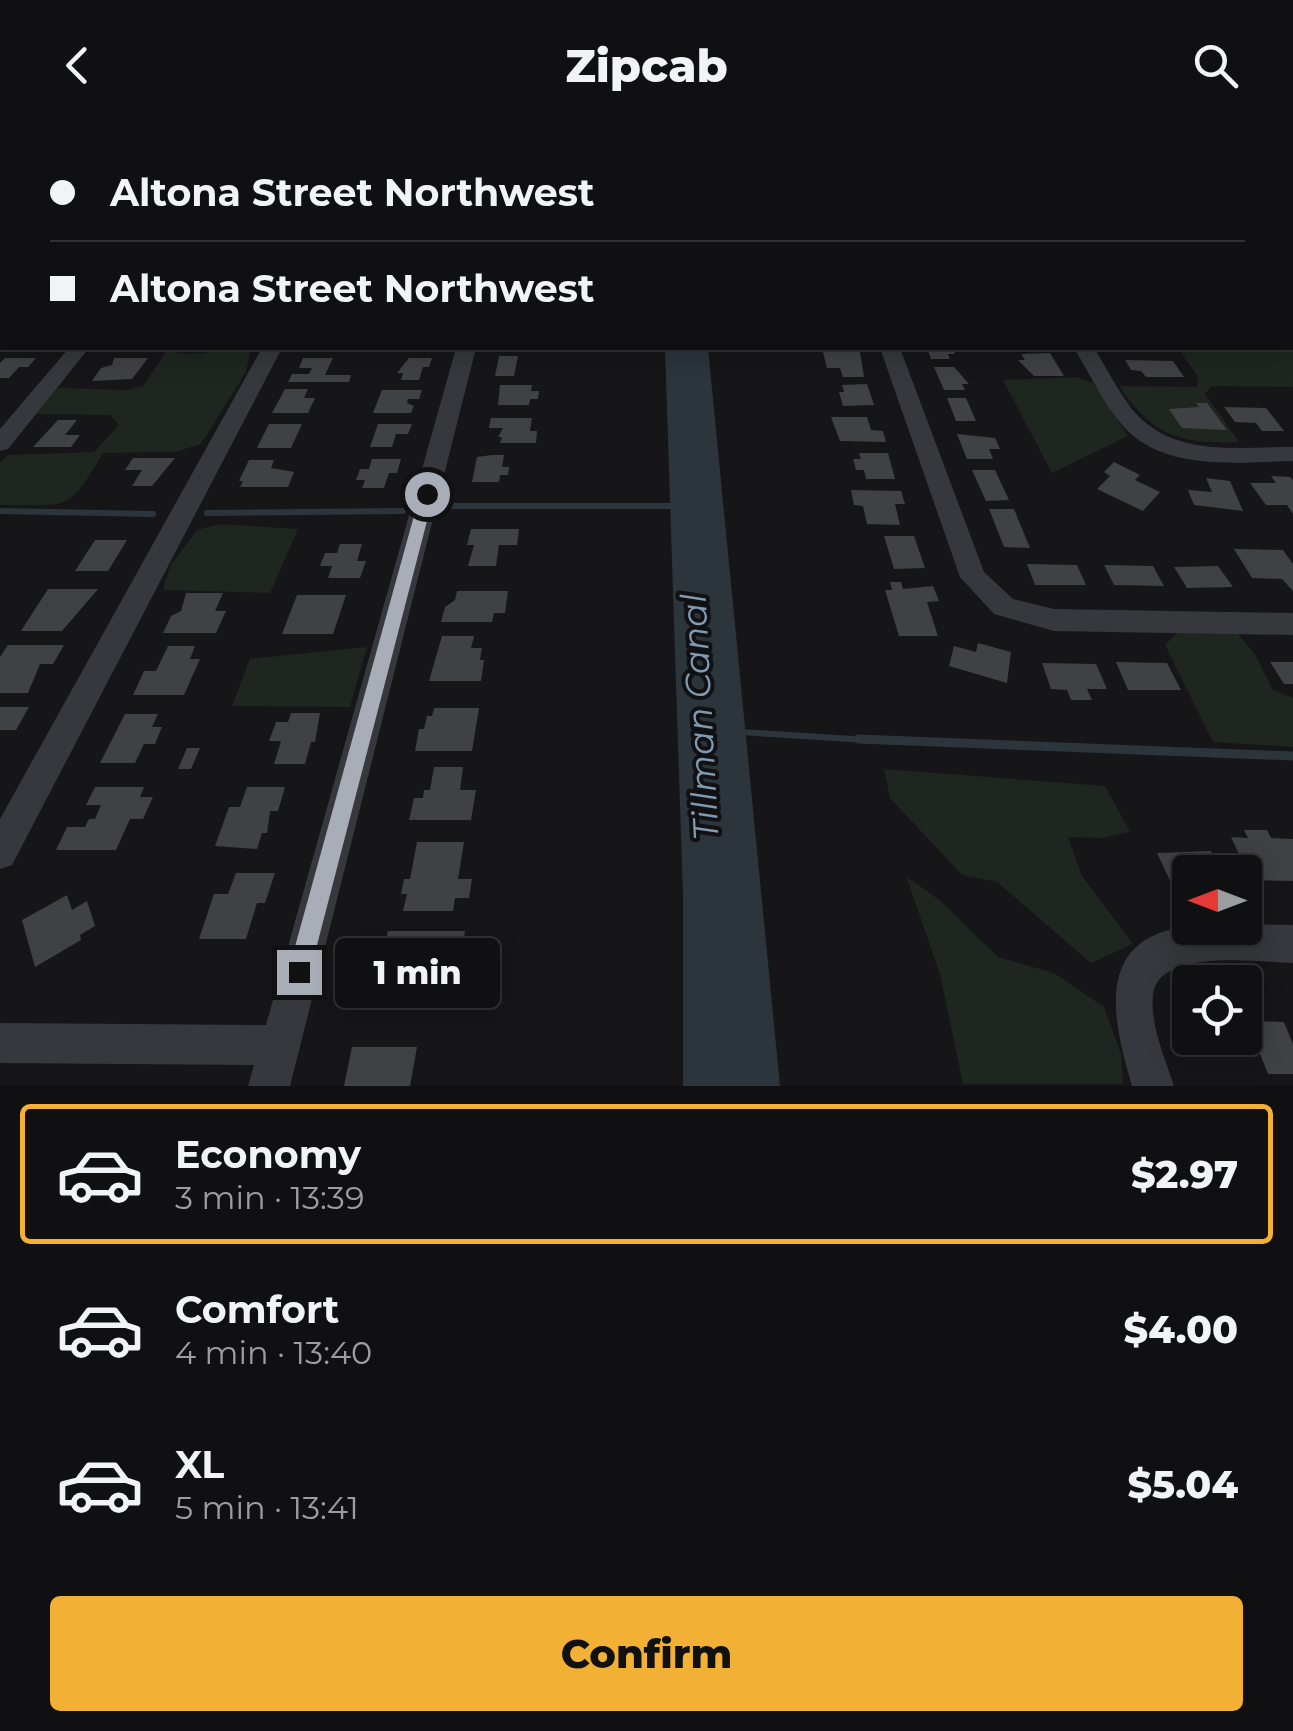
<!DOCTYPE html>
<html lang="en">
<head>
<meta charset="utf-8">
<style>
  body { margin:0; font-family:Montserrat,sans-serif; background:#19191b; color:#f1f3f6; height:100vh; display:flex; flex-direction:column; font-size:38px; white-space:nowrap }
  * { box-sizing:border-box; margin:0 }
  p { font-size:32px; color:#9c9d9f }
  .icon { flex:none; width:55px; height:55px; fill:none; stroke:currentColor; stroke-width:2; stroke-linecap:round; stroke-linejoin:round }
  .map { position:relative; height:956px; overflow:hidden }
  .side { display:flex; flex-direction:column; background:#101012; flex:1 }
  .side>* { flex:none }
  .hud { position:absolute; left:0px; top:0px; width:1295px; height:220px; box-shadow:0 5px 25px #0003,0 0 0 2px #303032; display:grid; align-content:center; height:220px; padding:0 50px; background:#101012 }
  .needle { width:65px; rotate:270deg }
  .tools { position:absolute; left:1172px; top:725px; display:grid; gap:20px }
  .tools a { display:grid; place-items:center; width:90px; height:90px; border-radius:10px; background:#101012; box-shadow:0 5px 25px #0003,0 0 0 2px #303032; font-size:50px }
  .end { position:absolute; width:45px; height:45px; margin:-22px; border:12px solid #a8adb8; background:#111; box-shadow:0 0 0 5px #111 }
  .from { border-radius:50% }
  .bubble { position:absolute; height:70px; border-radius:10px; background:#101012; box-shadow:0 5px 25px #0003,0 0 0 2px #303032; font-size:32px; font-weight:800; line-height:70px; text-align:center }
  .hud b { display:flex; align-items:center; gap:35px; height:95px; font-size:38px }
  .hud b+b { border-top:2px solid #303032 }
  .hud i { width:25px; height:25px; background:#f1f3f6 }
  ul { padding:18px 0 0; list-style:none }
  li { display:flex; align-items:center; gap:30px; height:140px; margin:0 20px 15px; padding:0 30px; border:5px solid transparent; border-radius:10px }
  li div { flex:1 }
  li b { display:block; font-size:38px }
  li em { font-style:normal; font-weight:800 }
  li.active { border-color:#f2b134 }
  li>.icon { width:90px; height:90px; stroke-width:1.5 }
  .primary-button { display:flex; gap:20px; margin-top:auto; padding:20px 50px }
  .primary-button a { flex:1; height:115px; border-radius:10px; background:#f2b134; color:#111; font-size:40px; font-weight:800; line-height:115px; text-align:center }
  header { display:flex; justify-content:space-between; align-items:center; height:130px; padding:0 50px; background:#101012; font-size:45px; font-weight:800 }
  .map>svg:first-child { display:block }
</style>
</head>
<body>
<header><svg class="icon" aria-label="back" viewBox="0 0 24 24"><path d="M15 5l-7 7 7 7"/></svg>Zipcab<svg class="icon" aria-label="search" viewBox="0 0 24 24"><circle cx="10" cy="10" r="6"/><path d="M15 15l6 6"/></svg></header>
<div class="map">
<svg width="1293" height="956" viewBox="0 0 1293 956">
  <rect width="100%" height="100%" fill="#161618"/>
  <path fill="#1e261f" d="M1293,204V257L1211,256L1205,264L1239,312C1181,315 1152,305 1119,256L1197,257L1198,247L1178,218H1292Z
    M93,218H175L177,223C201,226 225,217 251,218L246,242L201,314L175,322L103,323C66,385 69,374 0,375V332L9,325L94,322L119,295L110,285L36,284L57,258L127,260L143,256L167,220Z
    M1077,247L1093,253L1128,306L1052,343L1003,250Z
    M221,394L298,399L270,463L163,460L170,436L197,400Z
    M1179,501L1236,502L1255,524L1273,560L1293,568V617L1213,612L1165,515Z
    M367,517L350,577L232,576L250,529Z
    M884,639L1105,656L1130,702L1101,708L1068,707L1082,746L1133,814L1091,833L997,752L962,745L890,668Z
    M906,746L942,772L998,827L1054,843L1104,877L1121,924L1123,954H963L940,844Z"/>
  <path fill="#2c353c" d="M665,218H708L780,956H683V765Z"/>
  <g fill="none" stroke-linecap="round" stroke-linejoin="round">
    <path stroke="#2c353c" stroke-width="6" d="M451,376H679
      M0,381L153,384
      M207,383L403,381
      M740,602L900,612"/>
    <path stroke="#2c353c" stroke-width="9" d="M858,609L1293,626"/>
  </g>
  <path fill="#404145" d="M927,218H953L955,224H948L950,229H931Z
    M823,222H860L864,247H843L840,238H827Z
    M1050,223L1064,246H1034L1018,230H1025L1021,224Z
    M499,226H518L514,246H495Z
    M5,228H36L28,237H19L9,248H0V233Z
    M114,228H148L132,249L92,251L101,238L112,235Z
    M303,228H333L325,245H351L349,252H288L292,244H309L312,238H299Z
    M409,228H432L429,237H423L419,250H401L403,243H397Z
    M1125,230L1173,231L1184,247H1146L1141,241L1131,240Z
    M934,237H954L969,254H962L965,260H944Z
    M867,254L874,275L843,276L839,262H844L842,255Z
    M500,255H532L531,261H539L538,269H530L529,275H498Z
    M285,259H308L304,268H315L308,283H272Z
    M382,260H422L419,269H408L407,273L414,276L411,283H373Z
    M947,268H966L976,291H956Z
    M1196,273H1207L1227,300L1182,298L1169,279L1199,277Z
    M1224,277L1266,278L1284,301H1262L1256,293L1235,292Z
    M831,287H867L871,300L883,301L886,312L840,311Z
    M491,288H532L530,301H537L536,313H500L502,307H498L503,298H489Z
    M58,290H77L65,305H80L71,317H33Z
    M269,294H302L291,318H257Z
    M378,294H412L408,304H396L392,317H370Z
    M957,304L995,308L1000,319H989L993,329H967Z
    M859,323H888L895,349H866L864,340H856L853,329H861Z
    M492,325H504L502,337H509L508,345H500L499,352H472L477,327Z
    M133,328H175L152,356H132L142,340H125Z
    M372,329H401L397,343H389L384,358H362L365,350H356L360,339H369Z
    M249,330H274L271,338L294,342L288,357H240L243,351H239Z
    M1114,332L1140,345L1135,350L1160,362L1143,381L1097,359L1110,346L1104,342Z
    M972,340H995L1009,370L986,371Z
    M1271,346L1290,347L1293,350V384L1287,375H1266L1250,353H1276Z
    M1206,348L1230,351L1243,381L1194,375L1188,360L1212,362Z
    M851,360L901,361L905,374H895L900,395L867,394L863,376L854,375Z
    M989,379H1014L1030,418L1004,417Z
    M471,399H519L517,415H499L496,436H468L474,415H467Z
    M884,406H914L925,438L894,439Z
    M95,410H127L108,441H75Z
    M340,414H362L357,431H366L360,448H328L332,436H320L325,423H337Z
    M1234,419L1283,420L1293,434V461L1282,449L1252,448Z
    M1027,434L1077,435L1086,455H1035Z
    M1104,435L1153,436L1164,456L1114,455Z
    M1218,436L1233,457L1187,458L1174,437Z
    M890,452H901L903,459L933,456L939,471L927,472L938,506H899L885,460H892Z
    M48,459H98L62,501H21Z
    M457,461H508L505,483H494L492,492H441L445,477L455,470Z
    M186,463H223L215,481H226L216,503H163L171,486L181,481Z
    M297,465H346L333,504H282Z
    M442,506H474L471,518H482L480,530H484L481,551H429Z
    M978,513L1011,522L1007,553L949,536L954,516L976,522Z
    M8,515H64L53,534H40L28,563H0V527Z
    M168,516H195L190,529H200L184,565H133L144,541H156Z
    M1116,532L1167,533L1181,560H1128Z
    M1270,532H1293V554H1284Z
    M1042,533L1096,534L1107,559H1087L1092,570H1071L1067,560L1051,559Z
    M0,577H29L16,600H0Z
    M434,578H479L472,621H415L419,599H424L427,586H432Z
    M291,583H320L315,612H311L305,634H274L281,611H269L276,592H288Z
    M125,584H158L152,597H162L155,614H144L135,633H100Z
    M187,618H200L191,639H178Z
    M434,637H463L460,660H476L471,690H409L414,668H423L424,660H430Z
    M95,657H144L140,667H153L143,689H130L116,720H56L67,697H85L89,689H95L101,675H86Z
    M247,657H285L278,681H270L267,703H262L257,719L215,716L229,677H240Z
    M1244,700H1267L1271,708L1293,709V751L1251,750L1231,707L1248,708Z
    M417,712H464L458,749H472L469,768H455L453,781H403L407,764H401L404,749H410Z
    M1211,721L1221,742H1190V757H1173L1157,723Z
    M236,743H275L265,773H257L246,809H199L214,764H228Z
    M67,765L72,780L87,771L95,796L80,805L81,810L35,837L22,790Z
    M388,801H465L460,834H432L425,875H389L397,834H381Z
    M1247,891L1284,892L1293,914V944H1268Z
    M352,917H417L410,956H344Z"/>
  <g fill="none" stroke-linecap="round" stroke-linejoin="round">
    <path fill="#37383d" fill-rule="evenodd" d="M805,0H819L820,2H807Z
      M1072,0H1086L1088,2H1074Z
      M1204,0H1219L1221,2H1206Z
      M1292,43H1293V53H1292Z
      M0,68H2V78H0Z
      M1292,112H1293V122H1292Z
      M0,143H2V153H0Z
      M69,218H89L8,319L0,321V299Z
      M262,218H282L12,735L0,739V689Z
      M456,218H476L290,956H248L254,935L0,933V893L266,895Z
      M880,218H900L984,442L1013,469L1054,479L1293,483V505L1054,501L994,484L960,447Z
      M1074,218H1094C1106,237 1117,259 1131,278C1171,328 1236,317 1293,317V331C1238,332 1165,342 1124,297C1103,274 1090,244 1074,218Z
      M1245,794L1293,795V833C1258,832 1158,818 1153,865C1150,895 1165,928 1174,956H1132C1114,894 1092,811 1183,797C1201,795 1225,798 1245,798Z"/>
  </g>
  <path fill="#a8adb8" d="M427,360L434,364L310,842L307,850L299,853L291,850L288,842L420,364Z"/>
  <g text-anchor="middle" stroke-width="8" stroke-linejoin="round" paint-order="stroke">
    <g font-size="35" font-style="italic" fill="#7f9bb3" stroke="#111113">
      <text transform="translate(700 587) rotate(-93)" y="12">Tillman Canal</text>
    </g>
  </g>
</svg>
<div class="tools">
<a><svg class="needle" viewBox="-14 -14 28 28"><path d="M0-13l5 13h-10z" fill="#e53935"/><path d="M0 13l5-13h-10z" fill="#9c9d9f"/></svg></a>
<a><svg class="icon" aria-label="locate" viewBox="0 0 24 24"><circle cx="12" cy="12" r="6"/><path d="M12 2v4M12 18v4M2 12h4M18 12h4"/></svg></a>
</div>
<i class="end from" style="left:427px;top:364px"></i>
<i class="end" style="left:299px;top:842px"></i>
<div class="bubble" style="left:335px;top:808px;width:165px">1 min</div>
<div class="hud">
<b><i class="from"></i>Altona Street Northwest</b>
<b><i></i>Altona Street Northwest</b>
</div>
</div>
<section class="side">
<ul>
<li class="active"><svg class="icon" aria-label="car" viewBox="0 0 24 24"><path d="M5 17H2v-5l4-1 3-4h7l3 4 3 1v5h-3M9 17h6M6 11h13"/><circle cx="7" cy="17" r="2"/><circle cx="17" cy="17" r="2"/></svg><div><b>Economy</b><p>3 min · 13:39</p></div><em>$2.97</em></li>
<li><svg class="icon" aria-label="car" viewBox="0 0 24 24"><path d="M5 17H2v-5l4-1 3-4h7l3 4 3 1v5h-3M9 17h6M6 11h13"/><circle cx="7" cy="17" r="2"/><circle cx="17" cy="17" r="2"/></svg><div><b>Comfort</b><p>4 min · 13:40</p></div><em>$4.00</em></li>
<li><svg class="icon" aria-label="car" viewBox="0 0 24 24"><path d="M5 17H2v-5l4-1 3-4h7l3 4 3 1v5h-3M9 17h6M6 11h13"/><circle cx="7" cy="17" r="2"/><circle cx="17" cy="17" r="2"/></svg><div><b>XL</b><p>5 min · 13:41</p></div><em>$5.04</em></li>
</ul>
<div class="primary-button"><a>Confirm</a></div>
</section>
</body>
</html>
